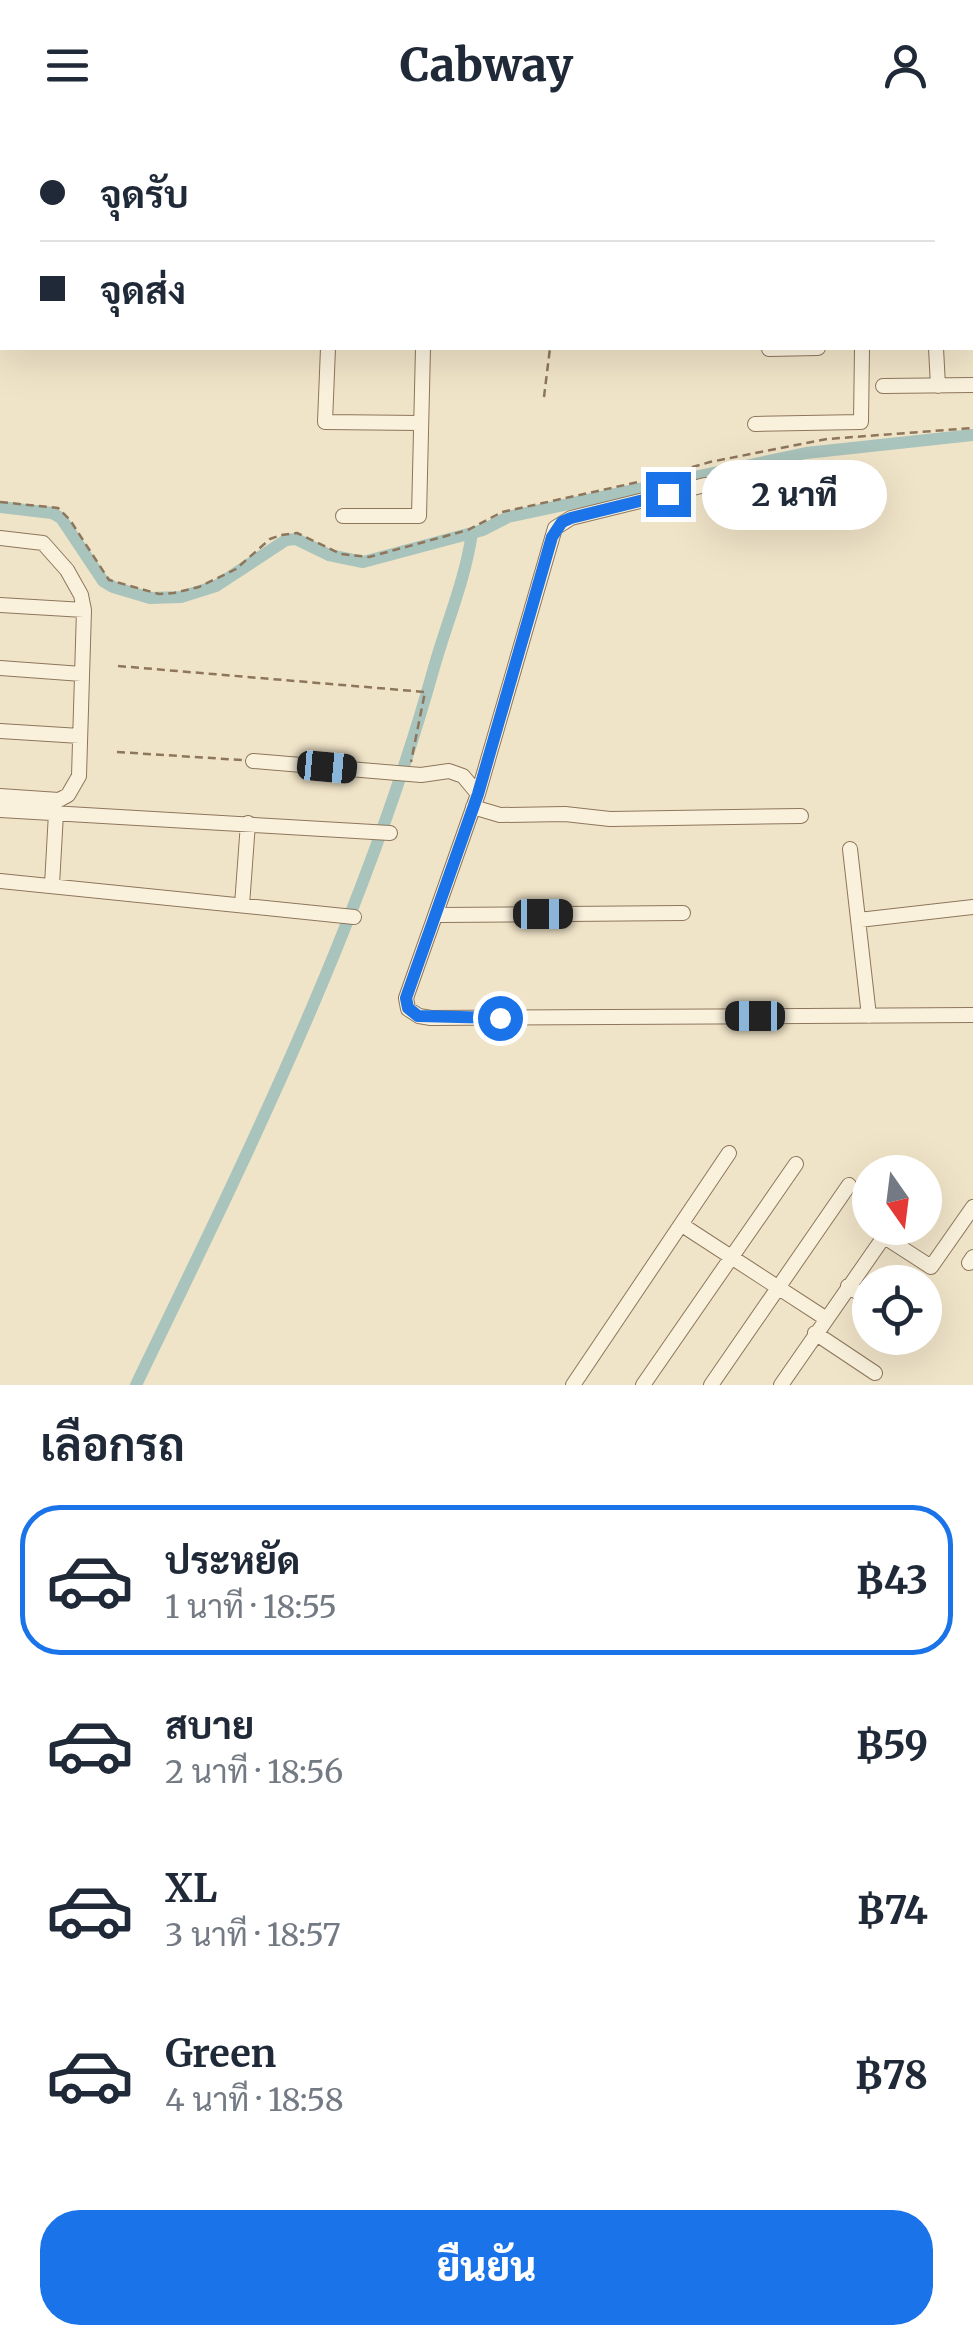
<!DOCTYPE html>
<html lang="th">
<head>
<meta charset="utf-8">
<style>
  body { margin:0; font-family:Merriweather,Sarabun,serif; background:#f6f6f7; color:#1f2937; height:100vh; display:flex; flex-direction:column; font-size:38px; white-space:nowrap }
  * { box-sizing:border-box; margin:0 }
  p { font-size:32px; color:#747a83 }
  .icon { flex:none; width:55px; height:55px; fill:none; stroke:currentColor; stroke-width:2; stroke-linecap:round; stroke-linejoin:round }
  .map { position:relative; height:1255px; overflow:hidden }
  .panel { display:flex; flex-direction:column; background:#fff; flex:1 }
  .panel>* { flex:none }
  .guide { position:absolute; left:0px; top:0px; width:975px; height:220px; box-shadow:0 10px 40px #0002; display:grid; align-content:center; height:220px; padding:0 40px; background:#fff }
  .needle { width:65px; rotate:166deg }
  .buttons { position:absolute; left:852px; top:1025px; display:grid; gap:20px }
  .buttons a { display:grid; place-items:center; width:90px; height:90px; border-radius:50%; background:#fff; box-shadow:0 10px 40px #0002; font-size:50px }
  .end { position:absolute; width:45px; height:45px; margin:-22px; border:12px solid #1a73e8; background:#fff; box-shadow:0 0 0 5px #fff }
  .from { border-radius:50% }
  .bubble { position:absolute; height:70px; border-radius:35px; background:#fff; box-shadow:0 10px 40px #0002; font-size:32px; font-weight:800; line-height:70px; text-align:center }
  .car { position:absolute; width:30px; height:60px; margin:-30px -15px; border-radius:12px; box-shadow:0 0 8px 2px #0007; background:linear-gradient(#222 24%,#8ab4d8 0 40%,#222 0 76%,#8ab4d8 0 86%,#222 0) }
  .guide b { display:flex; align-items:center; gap:35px; height:95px; font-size:38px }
  .guide b+b { border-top:2px solid #e0e1e3 }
  .guide i { width:25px; height:25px; background:#1f2937 }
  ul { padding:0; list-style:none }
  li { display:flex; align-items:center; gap:30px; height:150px; margin:0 20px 15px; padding:0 20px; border:5px solid transparent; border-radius:40px }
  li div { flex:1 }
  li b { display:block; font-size:38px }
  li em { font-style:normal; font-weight:800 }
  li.selected { border-color:#1a73e8 }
  li>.icon { width:90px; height:90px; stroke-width:1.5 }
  h2 { padding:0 40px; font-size:45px; line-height:120px }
  .primary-button { display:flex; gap:20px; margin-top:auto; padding:20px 40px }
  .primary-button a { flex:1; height:115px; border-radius:40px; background:#1a73e8; color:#fff; font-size:40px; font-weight:800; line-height:115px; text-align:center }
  header { display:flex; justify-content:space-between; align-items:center; height:130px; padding:0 40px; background:#fff; font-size:45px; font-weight:800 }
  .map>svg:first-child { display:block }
</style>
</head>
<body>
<header><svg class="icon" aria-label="menu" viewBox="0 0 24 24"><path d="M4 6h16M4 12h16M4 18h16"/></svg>Cabway<svg class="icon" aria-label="person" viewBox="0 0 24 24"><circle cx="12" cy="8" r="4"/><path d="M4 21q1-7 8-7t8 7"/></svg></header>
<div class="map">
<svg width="973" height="1255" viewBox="0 0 973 1255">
  <rect width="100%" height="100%" fill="#f0e4c8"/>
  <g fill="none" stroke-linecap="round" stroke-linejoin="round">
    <path stroke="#a9c4bc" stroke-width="12" d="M0,377L52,383L61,388L103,451L113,457L150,468L181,467L216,456L286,410L296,409L329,425L363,432L483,400L508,387L806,323L973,305
      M136,1255C248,1023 363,791 433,541C446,494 465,451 472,403"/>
    <defs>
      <path id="minor" d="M934,0V2
        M337,2L338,0
        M432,2V0
        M665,2V0
        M863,2V0
        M972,17H973
        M972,75H973
        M972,135H973
        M972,192H973
        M328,218L325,292L420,293
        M936,218L938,256
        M769,219L818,218
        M883,256L973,255
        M755,294L861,292L862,218
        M705,355L571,388L555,398L478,664L406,868L408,879L419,886L431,888L973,885
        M343,386H419L423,218
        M0,408L43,413L67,440L81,465L84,480L79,646L68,665L59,670L0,666
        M0,475L84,480
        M0,538L82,544
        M0,601L80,606
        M253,631L421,645L449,641L463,646L478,664
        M473,677L500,685L565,684L610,689L801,686
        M0,680L390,703
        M850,719L869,886
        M0,751L354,787
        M52,755L56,683
        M242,775L248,693
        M438,785L683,783
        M859,790L973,777
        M682,1095L825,1188
        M883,1106L931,1137L973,1077
        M969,1133L973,1127
        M848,1156L870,1170
        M815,1203L875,1243
        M573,1255L729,1023
        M643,1255L796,1034
        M711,1255L849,1055
        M781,1255L890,1098"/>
    </defs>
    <use href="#minor" stroke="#8d765c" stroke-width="16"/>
    <path stroke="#8d765c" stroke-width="2.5" stroke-dasharray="8 5" stroke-linecap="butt" d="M527,2V0
      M544,267L550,218
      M0,372L58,378L70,390L109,450L159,464L174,463L199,457L236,439L270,409L281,405L297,403L341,424L369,427L468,400L502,382L643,351L710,332L827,309L973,298
      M118,536L425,562L411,632
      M117,622L242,630"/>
    <use href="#minor" stroke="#faf1dc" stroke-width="14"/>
  </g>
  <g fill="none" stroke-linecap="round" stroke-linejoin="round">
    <path stroke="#1a73e8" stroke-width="12" d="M500,888L418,886L408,878L406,868L478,664L552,407L562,392L571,388L668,364"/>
  </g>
</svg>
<div class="buttons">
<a><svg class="needle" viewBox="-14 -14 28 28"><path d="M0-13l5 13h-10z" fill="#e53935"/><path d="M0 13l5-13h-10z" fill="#747a83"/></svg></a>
<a><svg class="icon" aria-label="locate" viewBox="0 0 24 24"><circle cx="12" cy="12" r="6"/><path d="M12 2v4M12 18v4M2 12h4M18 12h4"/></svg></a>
</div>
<i class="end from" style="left:500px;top:888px"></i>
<i class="end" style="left:668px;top:364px"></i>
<div class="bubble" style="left:702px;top:330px;width:185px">2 นาที</div>
<i class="car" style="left:327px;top:637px;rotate:95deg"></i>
<i class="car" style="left:543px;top:784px;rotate:90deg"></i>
<i class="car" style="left:755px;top:886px;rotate:270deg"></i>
<div class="guide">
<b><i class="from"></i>จุดรับ</b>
<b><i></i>จุดส่ง</b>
</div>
</div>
<section class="panel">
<h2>เลือกรถ</h2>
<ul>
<li class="selected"><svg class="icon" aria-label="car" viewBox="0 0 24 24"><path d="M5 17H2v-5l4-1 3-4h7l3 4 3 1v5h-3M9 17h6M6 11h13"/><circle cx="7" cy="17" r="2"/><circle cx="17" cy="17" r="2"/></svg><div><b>ประหยัด</b><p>1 นาที · 18:55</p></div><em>฿43</em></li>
<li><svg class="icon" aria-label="car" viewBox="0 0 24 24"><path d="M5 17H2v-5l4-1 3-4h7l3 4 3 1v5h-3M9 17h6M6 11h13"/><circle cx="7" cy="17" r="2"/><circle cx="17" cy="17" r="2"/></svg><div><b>สบาย</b><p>2 นาที · 18:56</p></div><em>฿59</em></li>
<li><svg class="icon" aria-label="car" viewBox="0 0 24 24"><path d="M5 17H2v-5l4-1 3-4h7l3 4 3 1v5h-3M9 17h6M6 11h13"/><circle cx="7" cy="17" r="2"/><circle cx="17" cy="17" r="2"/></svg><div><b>XL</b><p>3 นาที · 18:57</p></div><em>฿74</em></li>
<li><svg class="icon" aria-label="car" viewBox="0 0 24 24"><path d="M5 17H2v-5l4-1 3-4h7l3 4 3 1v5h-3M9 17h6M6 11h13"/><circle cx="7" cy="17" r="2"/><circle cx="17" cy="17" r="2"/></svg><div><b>Green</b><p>4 นาที · 18:58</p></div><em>฿78</em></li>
</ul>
<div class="primary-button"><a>ยืนยัน</a></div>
</section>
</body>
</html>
